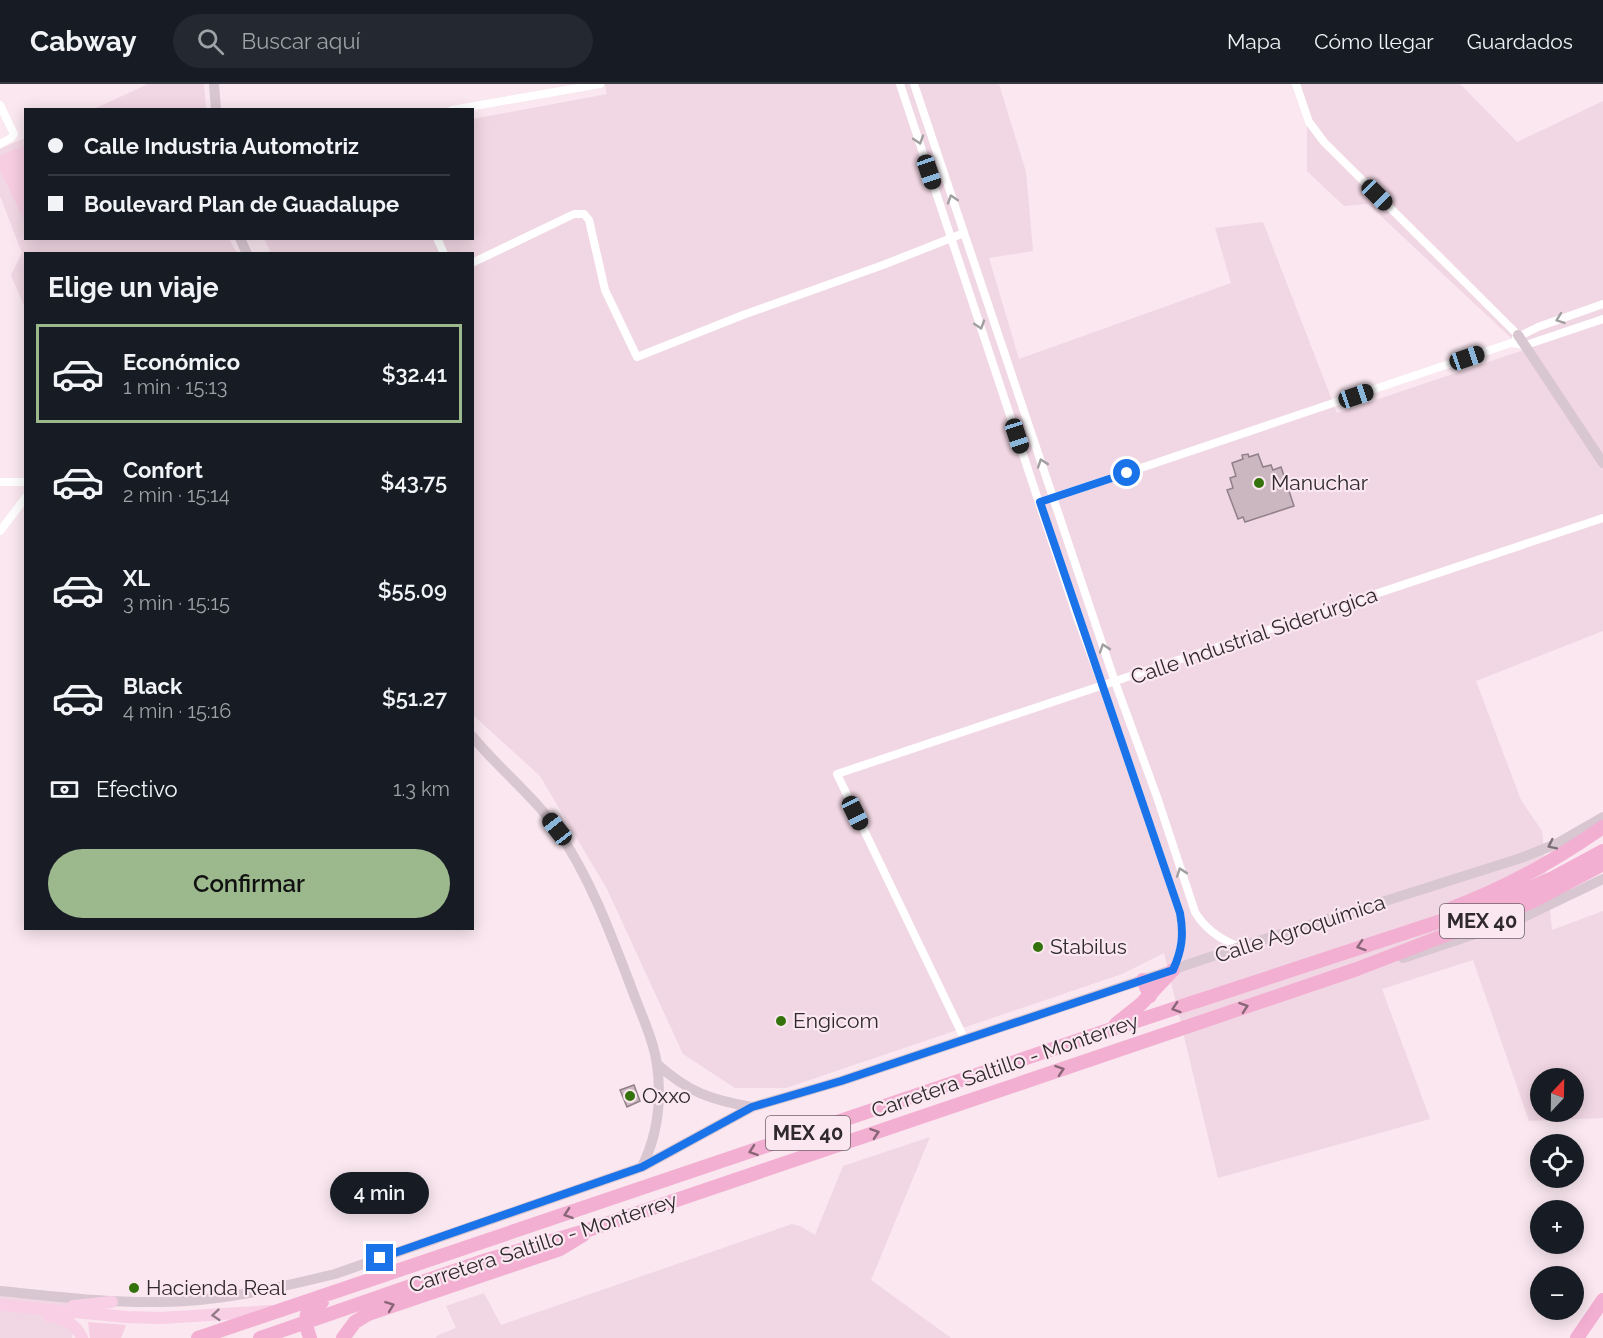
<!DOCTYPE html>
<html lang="es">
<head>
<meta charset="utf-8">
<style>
  body { margin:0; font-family:Raleway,sans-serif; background:#242831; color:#f1f3f6; height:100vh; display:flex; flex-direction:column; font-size:22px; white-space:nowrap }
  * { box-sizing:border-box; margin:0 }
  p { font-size:20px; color:#9ea1a6 }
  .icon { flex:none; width:33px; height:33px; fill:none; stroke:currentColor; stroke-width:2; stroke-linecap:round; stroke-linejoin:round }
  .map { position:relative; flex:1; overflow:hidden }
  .drawer { position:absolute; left:24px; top:168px; width:450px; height:678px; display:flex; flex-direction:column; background:#171b24; border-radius:0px; box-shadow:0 3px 15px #0003 }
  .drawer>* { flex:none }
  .top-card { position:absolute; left:24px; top:24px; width:450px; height:132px; border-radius:0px; box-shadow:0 3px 15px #0003; display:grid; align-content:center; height:132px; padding:0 24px; background:#171b24 }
  .needle { width:39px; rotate:22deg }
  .buttons { position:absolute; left:1530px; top:984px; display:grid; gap:12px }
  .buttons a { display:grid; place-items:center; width:54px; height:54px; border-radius:50%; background:#171b24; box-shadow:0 3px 15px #0003; font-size:30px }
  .end { position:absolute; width:27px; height:27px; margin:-14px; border:8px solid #1a73e8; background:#fff; box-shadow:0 0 0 3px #fff }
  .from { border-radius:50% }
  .bubble { position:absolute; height:42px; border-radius:21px; background:#171b24; box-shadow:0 3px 15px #0003; font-size:20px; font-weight:600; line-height:42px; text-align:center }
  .car { position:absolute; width:18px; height:36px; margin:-18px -9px; border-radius:8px; box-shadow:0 0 4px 2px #0007; background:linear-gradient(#222 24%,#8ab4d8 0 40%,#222 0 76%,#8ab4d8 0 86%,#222 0) }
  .top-card b { display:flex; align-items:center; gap:21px; height:57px; font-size:22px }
  .top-card b+b { border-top:2px solid #363941 }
  .top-card i { width:15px; height:15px; background:#f1f3f6 }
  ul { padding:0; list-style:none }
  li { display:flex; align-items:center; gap:18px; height:99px; margin:0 12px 9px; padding:0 12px; border:3px solid transparent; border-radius:0px }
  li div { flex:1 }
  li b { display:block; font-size:22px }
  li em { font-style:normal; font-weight:600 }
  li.selected { border-color:#9cb98d }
  li>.icon { width:54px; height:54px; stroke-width:1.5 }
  h2 { padding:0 24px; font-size:27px; line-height:72px }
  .pay { display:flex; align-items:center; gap:15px; height:66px; padding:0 24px; font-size:22px }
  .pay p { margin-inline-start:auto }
  .button { display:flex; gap:12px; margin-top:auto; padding:12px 24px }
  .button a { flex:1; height:69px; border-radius:36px; background:#9cb98d; color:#111; font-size:24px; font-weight:600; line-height:69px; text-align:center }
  header { display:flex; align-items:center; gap:36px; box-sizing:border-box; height:84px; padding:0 30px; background:#171b24; border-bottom:2px solid #363941 }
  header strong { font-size:28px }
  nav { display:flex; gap:33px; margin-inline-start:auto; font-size:21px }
  .search { width:420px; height:54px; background:#242831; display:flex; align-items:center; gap:15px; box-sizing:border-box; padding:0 21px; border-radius:33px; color:#9ea1a6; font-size:22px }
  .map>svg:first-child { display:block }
</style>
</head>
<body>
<header>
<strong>Cabway</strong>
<div class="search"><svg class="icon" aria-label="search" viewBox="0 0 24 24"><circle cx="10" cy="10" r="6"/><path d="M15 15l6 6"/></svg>Buscar aquí</div>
<nav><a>Mapa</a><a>Cómo llegar</a><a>Guardados</a></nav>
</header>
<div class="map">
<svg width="1603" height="1254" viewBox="0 0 1603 1254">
  <rect width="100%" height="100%" fill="#fae7f0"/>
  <path fill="#f1d7e3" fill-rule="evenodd" d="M148,0H204L206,25H94Z
    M605,0H999L1026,88L1033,167L989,174L1019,275L1231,199L1215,144L1263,138L1337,329L1524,266L1368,120L1344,122L1307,87V37L1301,0H1460L1517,58L1603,17V547L1476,597L1521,716L1542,747L1552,846L1603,827V1034L1529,1037L1473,876L1382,905L1430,1035L1218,1094L1164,869L1122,890L786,1004H735L683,970L607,805L540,692L473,631L472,170L271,169L264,155L472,154L473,35L607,10ZM1540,994H1574V1028H1540Z
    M25,54L26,154L229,155L237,169L26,170L25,224L11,191L22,169L0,112V65Z
    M930,1053L871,1196L951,1254H436L438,1251L456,1244L446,1222L484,1209L501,1241L792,1140L800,1142L815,1151L843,1082Z
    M0,1204L76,1212L72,1254H0Z"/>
  <path fill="#f6cde1" d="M25,61V138L0,86V72Z
    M88,1238L126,1241L121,1254H90Z"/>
  <path fill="#cab7c0" stroke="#918088" stroke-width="1.5" d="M1248,370L1249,373L1258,370L1263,383L1271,381L1273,386L1281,383L1294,422L1245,438L1243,433L1238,435L1227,406L1233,404L1230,394L1236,392L1232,379L1243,375L1242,371Z
    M634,1001L640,1017L627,1023L620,1006Z"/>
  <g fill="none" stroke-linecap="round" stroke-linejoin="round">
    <path stroke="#fff" stroke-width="8" d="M900,0L1077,533L1103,603L1180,829C1184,851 1182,866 1173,886
      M914,0L1115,598L1157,713L1195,828C1205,845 1221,856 1240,863
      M1296,0L1309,38L1324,58L1518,251
      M0,21L14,50L11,54L0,60
      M452,26L600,0
      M437,154L444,170
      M472,179L574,130H584L589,136L605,206L637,273L743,231L883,181L964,149
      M1516,254L1538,243L1603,220
      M0,398H26
      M1040,418L1511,259L1526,261L1603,235
      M0,447L26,413
      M965,956L837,690L1603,434"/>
    <path stroke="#d8c6d0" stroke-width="10" d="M214,0L216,26
      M240,154L247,170
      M1518,251L1603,379
      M472,652C499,685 533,711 558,747C591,795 612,853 633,908C641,930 654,957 657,981C662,1017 658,1050 642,1083
      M1403,874L1520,835L1603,795
      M657,980C688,1008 711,1016 752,1023
      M0,1207C53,1212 106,1219 159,1218C218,1218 278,1204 335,1190L642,1083L752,1023L841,997L1240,863L1521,774L1556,760L1603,733"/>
    <path stroke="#f8cfe4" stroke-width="12" d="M0,1221L127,1233L161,1234L270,1227
      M73,1222L112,1218
      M49,1232C64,1234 75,1239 82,1254"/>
    <path stroke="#f3afd2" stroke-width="14" d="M1452,824C1506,804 1556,776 1603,743
      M1143,896L1150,912
      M1116,940L1141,920L1173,886
      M198,1254L1109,946L1493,820L1553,794L1603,767
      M260,1254L480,1178L588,1146L1357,885L1531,818L1603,780
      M310,1254C304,1237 303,1224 322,1218
      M343,1254L355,1238L368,1230L560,1165L583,1151
      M1577,1254L1603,1216"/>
  </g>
  <defs><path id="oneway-chevron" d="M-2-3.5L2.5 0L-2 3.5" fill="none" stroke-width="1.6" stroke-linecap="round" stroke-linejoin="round" transform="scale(1.5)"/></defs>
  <g stroke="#a29fa0">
    <use href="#oneway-chevron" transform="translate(919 56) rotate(72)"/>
    <use href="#oneway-chevron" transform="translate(952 115) rotate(-108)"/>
    <use href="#oneway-chevron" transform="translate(1560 235) rotate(160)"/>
    <use href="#oneway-chevron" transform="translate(980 241) rotate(72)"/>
    <use href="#oneway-chevron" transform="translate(1042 379) rotate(-109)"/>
    <use href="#oneway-chevron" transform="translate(1104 564) rotate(-109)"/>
    <use href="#oneway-chevron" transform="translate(1181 788) rotate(-109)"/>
  </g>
  <use stroke="#7c7076" href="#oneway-chevron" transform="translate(1552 761) rotate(154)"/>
  <g stroke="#886577">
    <use href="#oneway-chevron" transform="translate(1361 862) rotate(162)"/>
    <use href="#oneway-chevron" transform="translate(1244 923) rotate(-19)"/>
    <use href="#oneway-chevron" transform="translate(1176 924) rotate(162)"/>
    <use href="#oneway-chevron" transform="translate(1060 986) rotate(-19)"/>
    <use href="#oneway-chevron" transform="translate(875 1049) rotate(-19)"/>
    <use href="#oneway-chevron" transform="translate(753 1067) rotate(161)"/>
    <use href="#oneway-chevron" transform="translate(568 1130) rotate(161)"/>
    <use href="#oneway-chevron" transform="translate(390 1222) rotate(-20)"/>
  </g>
  <use stroke="#947c88" href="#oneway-chevron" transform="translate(216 1231) rotate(175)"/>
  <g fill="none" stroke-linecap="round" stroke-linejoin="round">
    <path stroke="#1a73e8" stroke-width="8" d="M380,1174L642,1083L752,1023L841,997L1173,886C1182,866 1184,851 1180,829L1040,418L1127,389"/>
  </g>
  <g fill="#34730c" stroke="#fae7f0" stroke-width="2">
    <circle cx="1259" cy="399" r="6"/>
    <circle cx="1038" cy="863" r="6"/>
    <circle cx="781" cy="937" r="6"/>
    <circle cx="630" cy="1012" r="6"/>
    <circle cx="134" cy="1204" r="6"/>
  </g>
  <g text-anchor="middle" stroke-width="4.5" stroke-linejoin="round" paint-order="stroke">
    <g fill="#fae7f0" stroke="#6d6268" stroke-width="1.5">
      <rect x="1440" y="820" width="84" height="34" rx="4.5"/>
      <rect x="766" y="1032" width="84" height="34" rx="4.5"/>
    </g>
    <g font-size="20" font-weight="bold" fill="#30292d">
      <text x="1482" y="844">MEX 40</text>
      <text x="808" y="1056">MEX 40</text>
    </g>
    <g font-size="21" fill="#30292d" stroke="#fae7f0" text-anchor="start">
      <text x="1271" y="406">Manuchar</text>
      <text x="1050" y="870">Stabilus</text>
      <text x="793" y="944">Engicom</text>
      <text x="642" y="1019">Oxxo</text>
      <text x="146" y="1211">Hacienda Real</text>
    </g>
    <g font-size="21" fill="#30292d" stroke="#fae7f0">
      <text transform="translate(1254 552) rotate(-19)" y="7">Calle Industrial Siderúrgica</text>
      <text transform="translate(1300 845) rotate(-18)" y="7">Calle Agroquímica</text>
      <text transform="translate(1005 982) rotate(-19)" y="7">Carretera Saltillo - Monterrey</text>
      <text transform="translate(543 1159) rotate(-18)" y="7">Carretera Saltillo - Monterrey</text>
    </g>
  </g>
</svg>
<div class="buttons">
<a><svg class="needle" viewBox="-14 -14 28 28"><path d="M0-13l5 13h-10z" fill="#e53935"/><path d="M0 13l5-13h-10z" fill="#9ea1a6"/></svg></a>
<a><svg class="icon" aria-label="locate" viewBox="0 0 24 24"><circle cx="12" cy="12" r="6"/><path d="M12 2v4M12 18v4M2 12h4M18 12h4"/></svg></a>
<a>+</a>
<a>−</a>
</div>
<i class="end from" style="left:1127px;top:389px"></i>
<i class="end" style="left:380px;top:1174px"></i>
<div class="bubble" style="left:330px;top:1088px;width:99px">4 min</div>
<i class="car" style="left:929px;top:88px;rotate:161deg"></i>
<i class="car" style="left:1377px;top:111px;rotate:135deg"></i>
<i class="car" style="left:1467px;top:274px;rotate:71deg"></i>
<i class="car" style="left:1356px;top:312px;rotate:71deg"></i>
<i class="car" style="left:1017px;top:352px;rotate:162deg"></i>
<i class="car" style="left:855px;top:729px;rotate:154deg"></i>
<i class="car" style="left:557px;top:745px;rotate:322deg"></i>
<div class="top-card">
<b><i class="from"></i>Calle Industria Automotriz</b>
<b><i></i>Boulevard Plan de Guadalupe</b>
</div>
<section class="drawer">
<h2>Elige un viaje</h2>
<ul>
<li class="selected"><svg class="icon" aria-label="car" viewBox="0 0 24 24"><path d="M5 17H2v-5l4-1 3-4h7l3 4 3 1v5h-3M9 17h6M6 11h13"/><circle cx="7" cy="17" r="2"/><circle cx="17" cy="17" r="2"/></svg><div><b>Económico</b><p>1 min · 15:13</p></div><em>$32.41</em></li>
<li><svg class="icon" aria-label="car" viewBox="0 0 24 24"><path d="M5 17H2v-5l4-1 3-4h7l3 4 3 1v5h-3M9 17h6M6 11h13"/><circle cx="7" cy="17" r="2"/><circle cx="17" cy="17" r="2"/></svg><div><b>Confort</b><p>2 min · 15:14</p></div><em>$43.75</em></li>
<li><svg class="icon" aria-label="car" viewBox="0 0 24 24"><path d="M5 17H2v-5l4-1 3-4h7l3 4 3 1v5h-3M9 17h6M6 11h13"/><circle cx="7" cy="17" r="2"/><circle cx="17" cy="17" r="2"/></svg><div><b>XL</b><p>3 min · 15:15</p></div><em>$55.09</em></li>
<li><svg class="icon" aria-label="car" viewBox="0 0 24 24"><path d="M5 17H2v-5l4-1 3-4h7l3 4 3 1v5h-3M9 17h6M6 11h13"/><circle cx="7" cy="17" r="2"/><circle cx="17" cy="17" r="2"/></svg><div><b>Black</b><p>4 min · 15:16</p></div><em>$51.27</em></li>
</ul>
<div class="pay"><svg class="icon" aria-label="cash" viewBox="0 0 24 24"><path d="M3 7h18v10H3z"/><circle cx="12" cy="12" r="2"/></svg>Efectivo<p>1.3 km</p></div>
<div class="button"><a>Confirmar</a></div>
</section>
</div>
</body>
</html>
